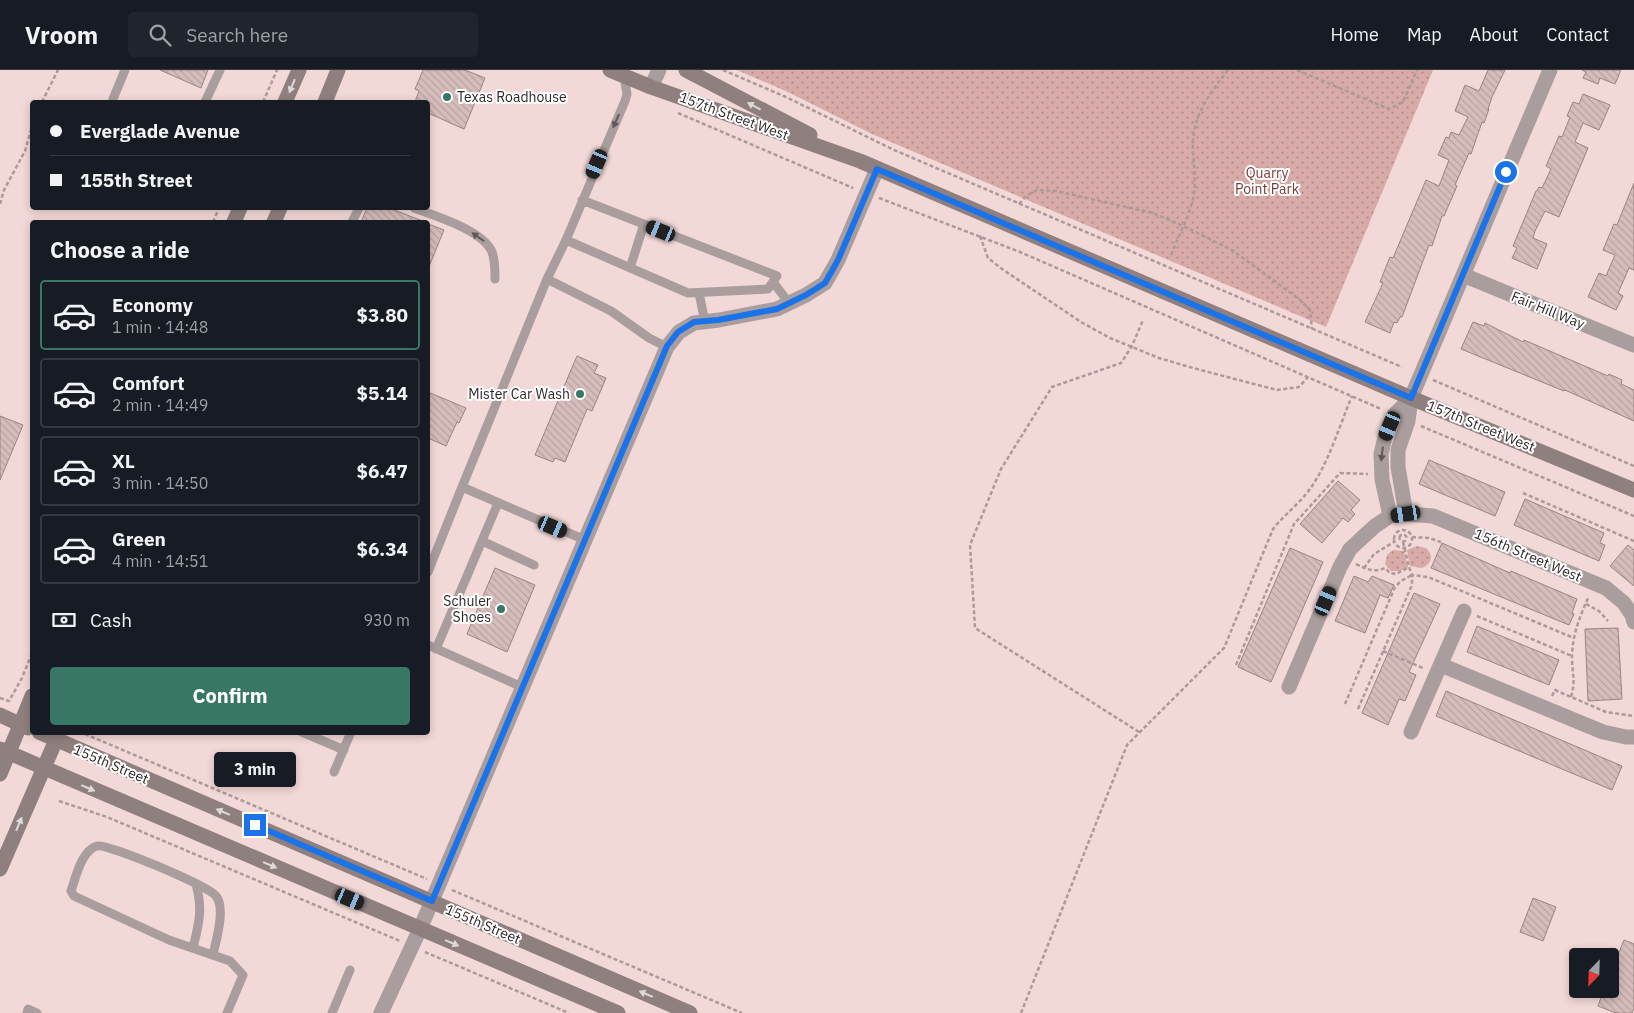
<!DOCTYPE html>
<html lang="en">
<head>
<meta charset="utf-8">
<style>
  body { margin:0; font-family:"IBM Plex Sans",sans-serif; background:#20242c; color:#f1f3f6; height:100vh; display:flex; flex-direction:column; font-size:19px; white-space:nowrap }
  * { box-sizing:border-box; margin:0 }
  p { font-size:16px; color:#9ea1a6 }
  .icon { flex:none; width:28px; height:28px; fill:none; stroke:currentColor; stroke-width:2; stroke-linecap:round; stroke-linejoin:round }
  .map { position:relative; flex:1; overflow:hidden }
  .sheet { position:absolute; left:30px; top:150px; width:400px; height:515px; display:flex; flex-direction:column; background:#171b24; border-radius:5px; box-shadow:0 2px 8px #0003 }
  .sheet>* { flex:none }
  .top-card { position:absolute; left:30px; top:30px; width:400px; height:110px; border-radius:5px; box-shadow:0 2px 8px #0003; display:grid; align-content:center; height:110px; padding:0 20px; background:#171b24 }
  .needle { width:32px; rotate:203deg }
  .buttons { position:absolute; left:1569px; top:878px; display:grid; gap:10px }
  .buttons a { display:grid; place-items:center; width:50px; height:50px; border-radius:5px; background:#171b24; box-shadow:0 2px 8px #0003; font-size:25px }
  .end { position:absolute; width:22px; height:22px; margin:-11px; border:6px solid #1a73e8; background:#fff; box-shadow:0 0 0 2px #fff }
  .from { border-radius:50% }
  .bubble { position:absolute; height:35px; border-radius:5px; background:#171b24; box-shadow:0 2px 8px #0003; font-size:16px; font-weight:700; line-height:35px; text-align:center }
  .car { position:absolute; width:15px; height:30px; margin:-15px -8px; border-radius:6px; box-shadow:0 0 4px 1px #0007; background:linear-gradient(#222 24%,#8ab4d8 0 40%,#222 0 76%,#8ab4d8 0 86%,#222 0) }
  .top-card b { display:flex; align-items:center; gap:18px; height:48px; font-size:19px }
  .top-card b+b { border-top:1px solid #363941 }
  .top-card i { width:12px; height:12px; background:#f1f3f6 }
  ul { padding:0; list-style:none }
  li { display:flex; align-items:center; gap:15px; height:70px; margin:0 10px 8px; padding:0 10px; border:2px solid #363941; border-radius:5px }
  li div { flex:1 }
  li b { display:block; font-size:19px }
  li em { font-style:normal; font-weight:700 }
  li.active { border-color:#387765 }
  li>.icon { width:45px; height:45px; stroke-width:1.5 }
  h2 { padding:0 20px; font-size:22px; line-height:60px }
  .pay { display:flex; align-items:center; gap:12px; height:55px; padding:0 20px; font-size:19px }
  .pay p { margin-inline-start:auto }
  .primary-button { display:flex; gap:10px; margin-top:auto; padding:10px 20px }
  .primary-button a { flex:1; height:58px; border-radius:5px; background:#387765; color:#fff; font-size:20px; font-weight:700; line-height:58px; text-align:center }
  header { display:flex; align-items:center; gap:30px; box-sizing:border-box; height:70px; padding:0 25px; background:#171b24; border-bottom:1px solid #363941 }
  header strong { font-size:24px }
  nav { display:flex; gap:28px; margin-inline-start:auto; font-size:18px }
  .search { width:350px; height:45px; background:#20242c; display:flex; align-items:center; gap:12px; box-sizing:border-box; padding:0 18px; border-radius:5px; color:#9ea1a6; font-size:19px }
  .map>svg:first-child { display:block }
</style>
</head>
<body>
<header>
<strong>Vroom</strong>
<div class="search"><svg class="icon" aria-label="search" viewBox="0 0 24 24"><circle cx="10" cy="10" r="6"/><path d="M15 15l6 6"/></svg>Search here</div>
<nav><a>Home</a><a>Map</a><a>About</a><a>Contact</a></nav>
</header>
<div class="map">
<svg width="1634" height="943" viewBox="0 0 1634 943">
  <defs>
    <pattern id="park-dots" width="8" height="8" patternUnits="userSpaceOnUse" patternTransform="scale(1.25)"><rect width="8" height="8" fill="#d8aba9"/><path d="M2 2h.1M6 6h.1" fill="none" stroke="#b08b89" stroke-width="1.8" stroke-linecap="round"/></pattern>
    <pattern id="building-back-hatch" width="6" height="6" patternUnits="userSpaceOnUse" patternTransform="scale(1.25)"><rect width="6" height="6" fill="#d6bdbb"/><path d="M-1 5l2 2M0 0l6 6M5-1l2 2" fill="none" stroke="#b8a2a1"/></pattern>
  </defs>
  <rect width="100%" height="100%" fill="#f2d8d6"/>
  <path fill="url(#park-dots)" d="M737,0H1433L1326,257L872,64L790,23Z
    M1417,476L1426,478C1434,485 1432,494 1422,498L1410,496L1407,480Z
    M1393,480L1404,481L1408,497L1400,501H1391L1385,494L1387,485Z"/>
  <path fill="url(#building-back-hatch)" stroke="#9b8382" d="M160,0H208L201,18Z
    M423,0H465L485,8L464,59L428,43V32H415L419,21L415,19Z
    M1488,0H1505L1492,27L1488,39H1489L1484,53L1482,52L1471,84L1469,83L1455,115L1457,116L1444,146H1442L1432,176L1429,175L1402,247H1400L1397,253L1394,252L1390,263L1365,252L1383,213L1380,212L1390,187L1393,188L1426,110L1439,116L1449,90L1438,85L1446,67L1449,68L1451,62L1459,65L1468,47L1455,41L1465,15L1479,21Z
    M1582,0H1621L1615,14L1600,8L1598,14L1583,8L1586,2Z
    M1583,24L1610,35L1599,60L1583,53L1575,72L1588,78L1559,147L1545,141L1535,161L1533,168L1547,174L1537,199L1512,188L1517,178L1513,176L1536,121H1537L1539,117L1542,118L1551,99L1546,96L1559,66L1562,67L1570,47L1567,46L1573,32L1579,34Z
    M1634,113V200L1629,198L1618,223L1623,226L1616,240L1588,227L1599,203L1606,206L1615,185L1603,180L1614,154L1617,155Z
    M367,138H389L425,152H361Z
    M428,154L444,160L428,199Z
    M1473,252L1484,256L1485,253L1523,272L1524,270L1608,306L1609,304L1622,310L1621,314L1634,320V351L1565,320L1564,321L1461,279Z
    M577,286L598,295L594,303L606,308L592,341L587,339L565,392L555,388L553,392L535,385Z
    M428,322L466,338L459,353L457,352L446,376L428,368Z
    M0,346L23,355L0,410Z
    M1429,390L1505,422L1495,446L1419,414Z
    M1338,411L1360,430L1351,440L1355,444L1348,452L1343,448L1322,473L1300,454Z
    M1525,429L1604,463L1600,473L1605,475L1599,491L1514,455Z
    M1442,473L1510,503L1511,501L1577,529L1572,543L1574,544L1569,555L1431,498Z
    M1628,475L1634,480V516L1610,496Z
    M1290,478L1323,492L1271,612L1238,597Z
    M495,498L535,515L507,582L467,564Z
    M1354,506L1368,512L1372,506L1394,515L1388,528L1380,525L1365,563L1335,551Z
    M1414,523L1440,534L1409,602L1416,605L1405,631L1399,629L1388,655L1362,643Z
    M1477,556L1559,590L1549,615L1467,582Z
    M1618,558L1622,629L1588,631L1585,559Z
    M1446,621L1622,696L1612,720L1436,646Z
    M1533,828L1556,837L1543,871L1520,862Z
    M1624,870L1634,874V938L1632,943H1616L1598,936L1604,919H1610V905Z"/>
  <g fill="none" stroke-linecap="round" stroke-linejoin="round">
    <path stroke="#ad9998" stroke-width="2.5" stroke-dasharray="4 2.5" stroke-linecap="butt" d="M723,0L786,27L894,80L1402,297
      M1297,0L1389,39L1403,32L1417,0
      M42,32L58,0
      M263,32L277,0
      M678,43L853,118
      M879,128L1020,182L1381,339
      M0,134L4,120L25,81L32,56
      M1019,134L1026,126L1037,120L1056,121L1153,143L1183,156L1232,180L1299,229L1310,240L1312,259
      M213,152L219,138
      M980,166L988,188L1002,199L1081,252L1110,268L1159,288L1193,298L1277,320L1299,317L1308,307
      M1171,185C1179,165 1190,145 1194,124C1196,110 1194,96 1193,82C1191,47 1208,26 1228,0
      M1433,310L1634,396
      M1421,356L1634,446
      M1523,423L1634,471
      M1394 469a9 9 0 1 1 18 0a9 9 0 1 1-18 0Z
      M1399.5 468a3.5 3.5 0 1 1 7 0a3.5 3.5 0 1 1-7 0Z
      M1412,467L1429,468L1441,472
      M1403,472L1409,497L1412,505L1428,507L1574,568
      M1356,494C1367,499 1373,503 1385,498L1390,503L1396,504L1409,497
      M1364,498L1374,484L1394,472
      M1586,534L1599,541L1608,551
      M1477,546L1572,586
      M1383,581L1423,598
      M1236,595L1294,454L1340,403L1368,404
      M1552,626L1555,620L1606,642L1634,646
      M1571,627C1576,611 1572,603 1572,588C1572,565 1580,546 1589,526
      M0,628L9,631L22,608L32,583
      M1345,634L1395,517L1401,511L1412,505
      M1358,639L1412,515V505
      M1139,662L975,558L970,475L1001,399L1052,317L1121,293L1132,276L1143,250
      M85,664L427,809
      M59,731L107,747L400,871
      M452,820L742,943
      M425,882L569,943
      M1021,943L1127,675L1224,578L1273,459C1285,444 1299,434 1310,419C1329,392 1339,357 1352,326"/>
    <path stroke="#a99e9d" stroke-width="9" d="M113,29L125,0
      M205,32L220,0
      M414,138C435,146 483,160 492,182C495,190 495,200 495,209
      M352,152L359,138
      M566,170L688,223L768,219L777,206L582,130
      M630,198L644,154
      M547,209L611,241L649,268L667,277
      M773,212L789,233
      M699,223L705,252
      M585,470L462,417L547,209L566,170L625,31L627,24L624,6
      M482,471L534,495
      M428,502L462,417
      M428,575L522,617
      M436,579L498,433
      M302,662L344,680
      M334,702L351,662
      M193,878C199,853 203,840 196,814
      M213,885C216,870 226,838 216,826C209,816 107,773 97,776C81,781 76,807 71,821L74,826L169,870L230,891L243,905L227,943
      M27,943L28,939L37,943
      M332,943L350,900"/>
    <path stroke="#a99e9d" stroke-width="15" d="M651,17L659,0
      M1463,205L1634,275
      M1406,444L1398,397V380L1408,351L1411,328
      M1390,446L1382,409L1381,384L1385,367L1394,345L1411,328L1550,0
      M1441,595L1603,662L1626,667H1634
      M1289,617L1340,497L1350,479L1375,456L1390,446L1406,444L1433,446L1606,518L1624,533L1632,545L1634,552
      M1411,662L1464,541
      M381,943L420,859L667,277L679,262L694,253L719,250L777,239L806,225L825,213L838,190L877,99"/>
    <path stroke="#8f7f7e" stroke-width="15" d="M610,0L651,17L860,91L1411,328L1634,420
      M686,0L810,65
      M285,32L299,0
      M325,32L338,0
      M234,152L240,138
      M274,152L280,138
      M0,645L28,658
      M39,662L690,943
      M0,679L618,943
      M0,704L32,626
      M0,799L59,663"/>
  </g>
  <defs><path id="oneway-solid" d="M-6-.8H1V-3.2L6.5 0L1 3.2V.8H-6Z" transform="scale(1.25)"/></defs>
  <g fill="#ddd9d8">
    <use href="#oneway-solid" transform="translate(292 16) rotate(113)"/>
    <use href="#oneway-solid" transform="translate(754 36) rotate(-152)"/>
    <use href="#oneway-solid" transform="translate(88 718) rotate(23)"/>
    <use href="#oneway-solid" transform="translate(223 742) rotate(-157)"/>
    <use href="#oneway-solid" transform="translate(19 754) rotate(-67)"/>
    <use href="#oneway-solid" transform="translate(270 795) rotate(23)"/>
    <use href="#oneway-solid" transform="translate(452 873) rotate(23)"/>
    <use href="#oneway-solid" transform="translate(646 924) rotate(-157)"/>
  </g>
  <g fill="#605756">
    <use href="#oneway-solid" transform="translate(616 51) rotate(114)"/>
    <use href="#oneway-solid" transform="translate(478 167) rotate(-145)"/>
    <use href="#oneway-solid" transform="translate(1382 384) rotate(97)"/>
  </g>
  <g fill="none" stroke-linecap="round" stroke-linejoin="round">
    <path stroke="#1a73e8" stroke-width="6" d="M255,755L432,831L667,276L678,262L694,252L718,250L777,239L806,225L825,213L838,190L877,99L1411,328L1506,102"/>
  </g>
  <g fill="#387765" stroke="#fff" stroke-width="2">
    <circle cx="447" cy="27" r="5"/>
    <circle cx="580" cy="324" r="5"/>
    <circle cx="501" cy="539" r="5"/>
  </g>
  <g text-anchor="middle" stroke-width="4" stroke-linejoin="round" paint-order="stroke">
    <g font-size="14" fill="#302726" stroke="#fff" text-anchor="end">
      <text x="457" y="32" text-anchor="start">Texas Roadhouse</text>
      <text x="570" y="329">Mister Car Wash</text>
      <text x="491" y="536">Schuler<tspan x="491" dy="16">Shoes</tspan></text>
    </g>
    <g font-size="14" fill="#302726" stroke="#fff">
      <text transform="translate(734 46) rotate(20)" y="5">157th Street West</text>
      <text transform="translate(1548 240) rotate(22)" y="5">Fair Hill Way</text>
      <text transform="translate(1481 356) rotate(22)" y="5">157th Street West</text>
      <text transform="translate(1528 485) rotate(23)" y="5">156th Street West</text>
      <text transform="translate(111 694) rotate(23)" y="5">155th Street</text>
      <text transform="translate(483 854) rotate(23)" y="5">155th Street</text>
    </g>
    <g font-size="14" fill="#7a3837" stroke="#fff">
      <text x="1267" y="108">Quarry<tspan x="1267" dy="16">Point Park</tspan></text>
    </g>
  </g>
</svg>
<div class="buttons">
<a><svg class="needle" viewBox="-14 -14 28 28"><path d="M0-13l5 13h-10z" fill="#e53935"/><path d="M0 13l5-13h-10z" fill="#9ea1a6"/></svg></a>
</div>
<i class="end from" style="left:1506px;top:102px"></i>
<i class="end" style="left:255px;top:755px"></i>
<div class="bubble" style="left:214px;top:682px;width:82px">3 min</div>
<i class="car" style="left:597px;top:94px;rotate:203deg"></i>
<i class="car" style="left:661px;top:161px;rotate:292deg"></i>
<i class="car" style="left:1390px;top:356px;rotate:203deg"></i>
<i class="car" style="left:1406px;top:444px;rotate:261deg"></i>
<i class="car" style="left:553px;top:457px;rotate:113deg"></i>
<i class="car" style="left:1326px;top:531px;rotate:23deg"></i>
<i class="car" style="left:350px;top:829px;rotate:113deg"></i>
<div class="top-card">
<b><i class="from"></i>Everglade Avenue</b>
<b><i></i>155th Street</b>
</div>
<section class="sheet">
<h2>Choose a ride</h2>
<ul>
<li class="active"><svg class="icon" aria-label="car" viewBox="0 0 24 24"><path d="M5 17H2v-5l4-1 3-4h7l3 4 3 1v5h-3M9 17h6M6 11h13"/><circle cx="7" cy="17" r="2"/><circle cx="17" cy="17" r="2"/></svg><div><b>Economy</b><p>1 min · 14:48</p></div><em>$3.80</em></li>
<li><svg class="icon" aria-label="car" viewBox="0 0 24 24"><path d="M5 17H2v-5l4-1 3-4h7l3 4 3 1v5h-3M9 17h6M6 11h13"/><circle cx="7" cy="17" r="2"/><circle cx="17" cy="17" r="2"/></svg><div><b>Comfort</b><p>2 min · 14:49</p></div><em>$5.14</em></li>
<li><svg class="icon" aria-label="car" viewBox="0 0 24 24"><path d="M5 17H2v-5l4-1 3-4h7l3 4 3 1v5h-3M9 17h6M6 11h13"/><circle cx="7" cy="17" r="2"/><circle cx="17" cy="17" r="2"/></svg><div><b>XL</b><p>3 min · 14:50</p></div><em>$6.47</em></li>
<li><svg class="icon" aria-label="car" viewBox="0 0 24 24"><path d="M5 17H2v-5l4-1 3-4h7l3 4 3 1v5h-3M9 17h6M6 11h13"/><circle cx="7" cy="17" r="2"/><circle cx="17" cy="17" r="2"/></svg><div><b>Green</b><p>4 min · 14:51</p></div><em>$6.34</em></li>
</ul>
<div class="pay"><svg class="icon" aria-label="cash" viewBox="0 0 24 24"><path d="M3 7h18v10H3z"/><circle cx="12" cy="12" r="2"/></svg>Cash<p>930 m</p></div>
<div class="primary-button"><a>Confirm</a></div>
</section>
</div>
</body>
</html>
